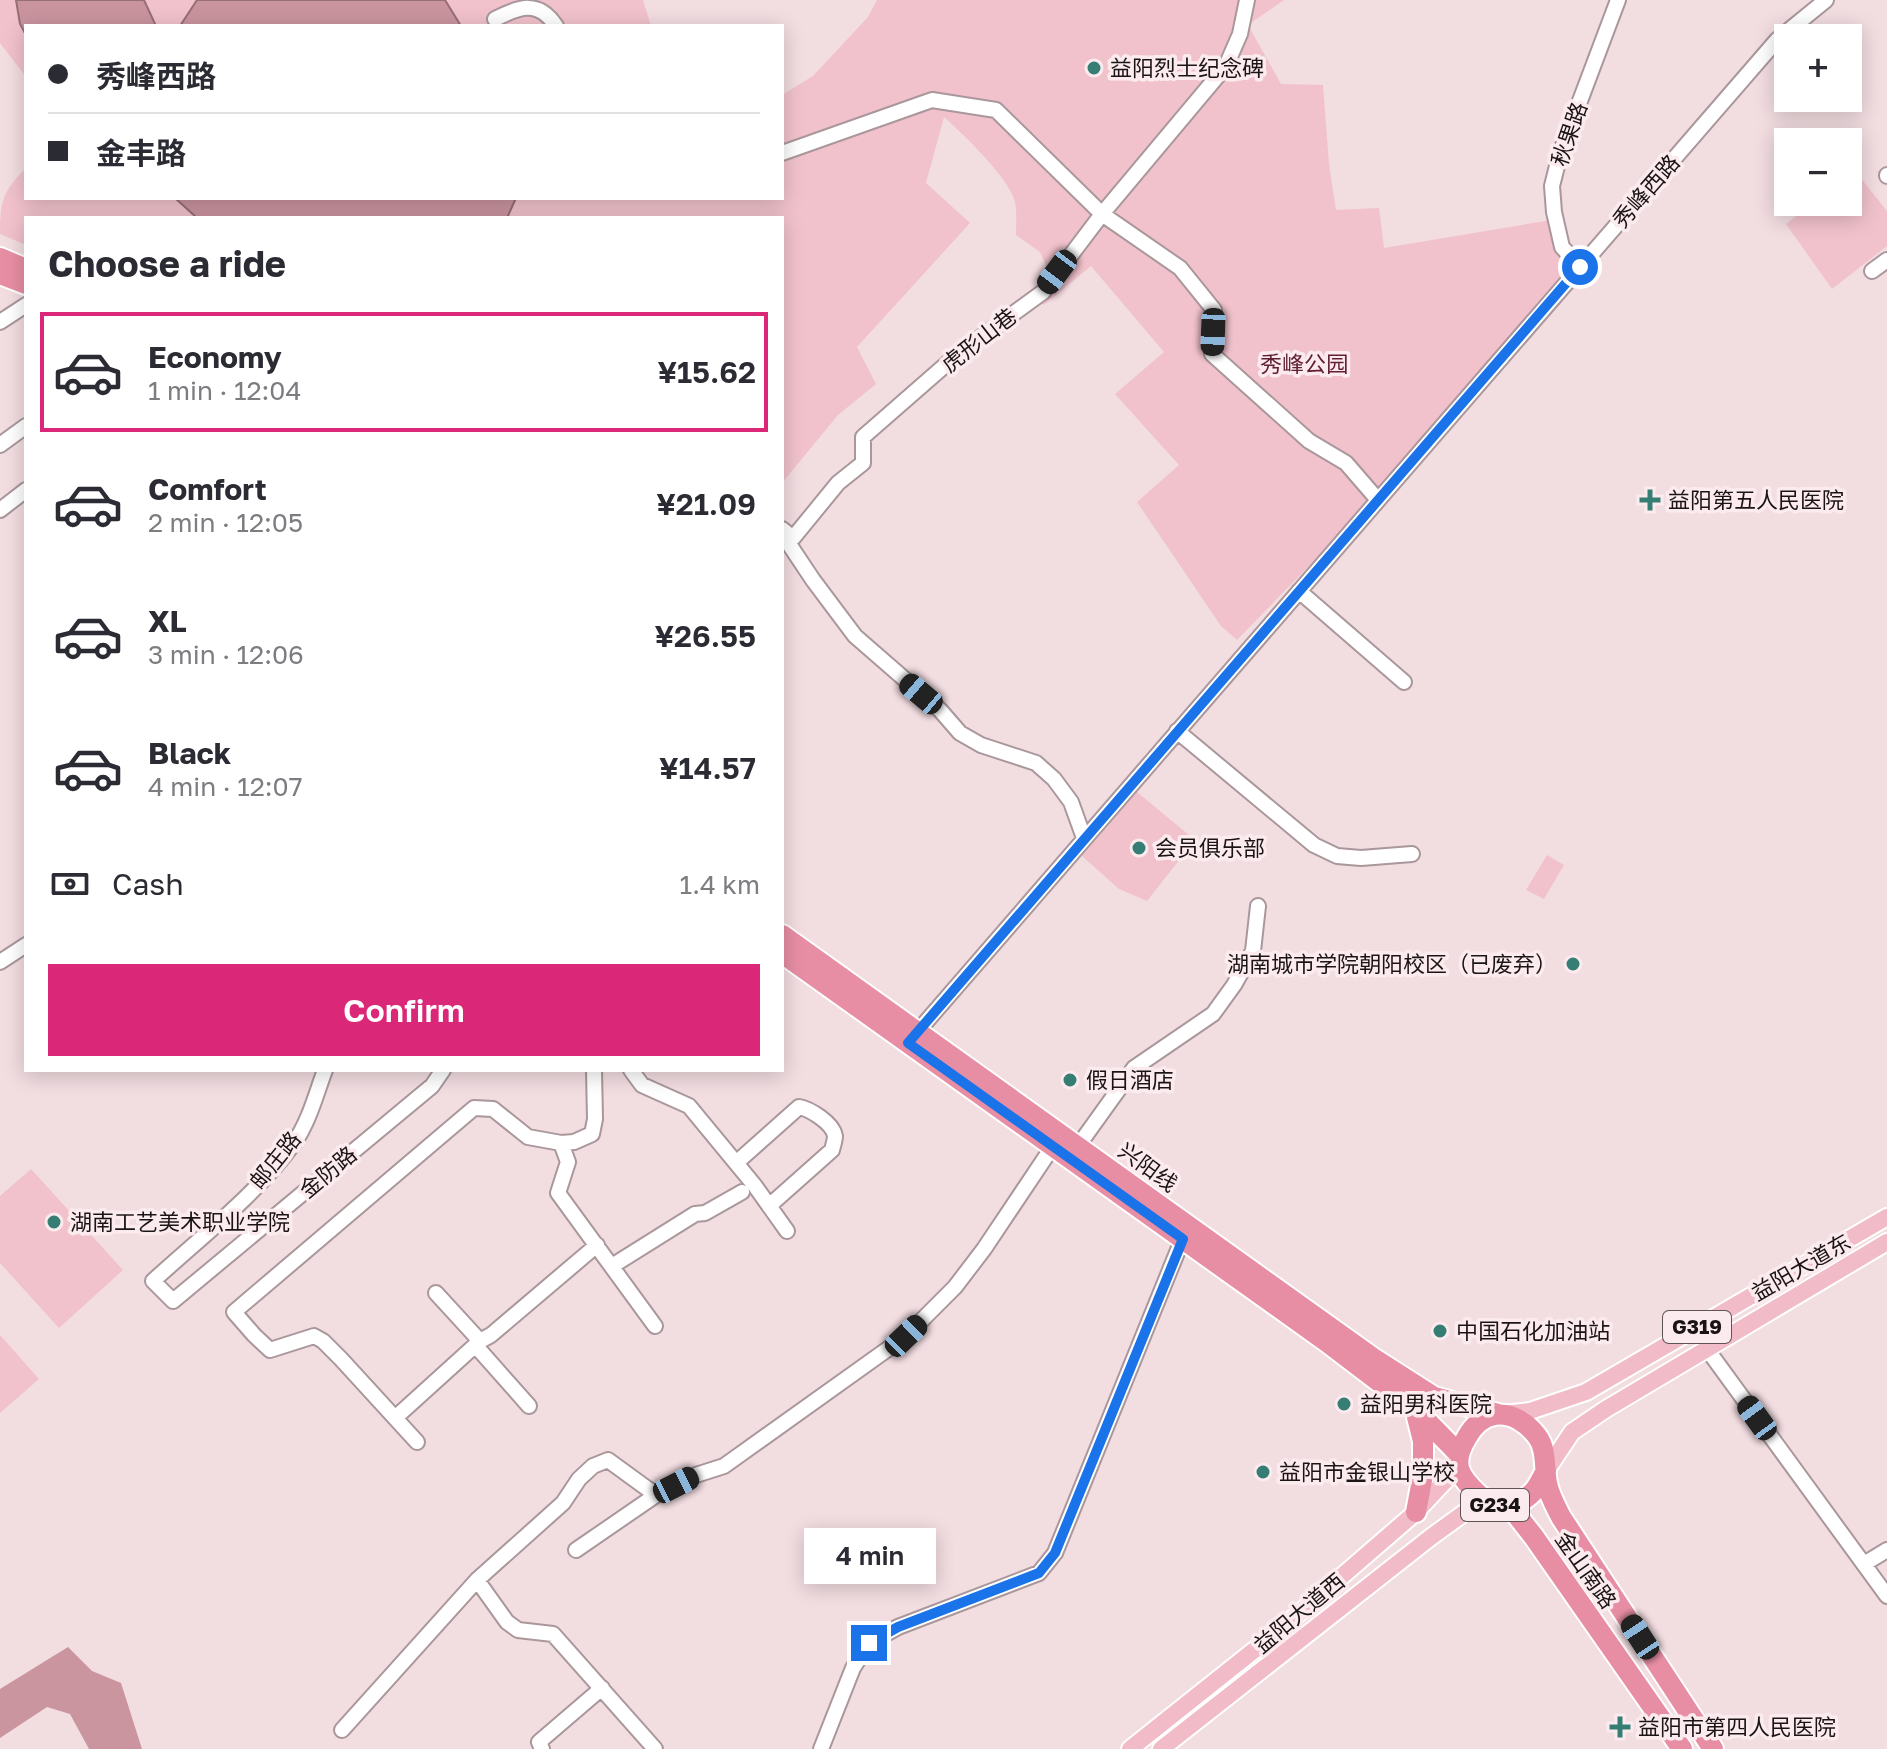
<!DOCTYPE html>
<html lang="en">
<head>
<meta charset="utf-8">
<style>
  body { margin:0; font-family:"Golos Text","Noto Sans SC",sans-serif; background:#f2f2f3; color:#2b2b33; height:100vh; display:flex; flex-direction:column; font-size:30px; white-space:nowrap }
  * { box-sizing:border-box; margin:0 }
  p { font-size:26px; color:#7c7c81 }
  .icon { flex:none; width:44px; height:44px; fill:none; stroke:currentColor; stroke-width:2; stroke-linecap:round; stroke-linejoin:round }
  .map { position:relative; flex:1; overflow:hidden }
  .drawer { position:absolute; left:24px; top:216px; width:760px; height:856px; display:flex; flex-direction:column; background:#fff; border-radius:0px; box-shadow:0 4px 20px #0003 }
  .drawer>* { flex:none }
  .banner { position:absolute; left:24px; top:24px; width:760px; height:176px; border-radius:0px; box-shadow:0 4px 20px #0003; display:grid; align-content:center; height:176px; padding:0 24px; background:#fff }
  .controls { position:absolute; left:1774px; top:24px; display:grid; gap:16px }
  .controls a { display:grid; place-items:center; width:88px; height:88px; border-radius:0px; background:#fff; box-shadow:0 4px 20px #0003; font-size:40px }
  .end { position:absolute; width:36px; height:36px; margin:-18px; border:10px solid #1a73e8; background:#fff; box-shadow:0 0 0 4px #fff }
  .from { border-radius:50% }
  .bubble { position:absolute; height:56px; border-radius:0px; background:#fff; box-shadow:0 4px 20px #0003; font-size:26px; font-weight:600; line-height:56px; text-align:center }
  .car { position:absolute; width:24px; height:48px; margin:-24px -12px; border-radius:10px; box-shadow:0 0 6px 2px #0007; background:linear-gradient(#222 24%,#8ab4d8 0 40%,#222 0 76%,#8ab4d8 0 86%,#222 0) }
  .banner b { display:flex; align-items:center; gap:28px; height:76px; font-size:30px }
  .banner b+b { border-top:2px solid #e1e1e2 }
  .banner i { width:20px; height:20px; background:#2b2b33 }
  ul { padding:0; list-style:none }
  li { display:flex; align-items:center; gap:24px; height:120px; margin:0 16px 12px; padding:0 8px; border:4px solid transparent; border-radius:0px }
  li div { flex:1 }
  li b { display:block; font-size:30px }
  li em { font-style:normal; font-weight:600 }
  li.on { border-color:#db2777 }
  li>.icon { width:72px; height:72px; stroke-width:1.5 }
  h2 { padding:0 24px; font-size:36px; line-height:96px }
  .pay { display:flex; align-items:center; gap:20px; height:88px; padding:0 24px; font-size:30px }
  .pay p { margin-inline-start:auto }
  .action { display:flex; gap:16px; margin-top:auto; padding:16px 24px }
  .action a { flex:1; height:92px; border-radius:0px; background:#db2777; color:#fff; font-size:32px; font-weight:600; line-height:92px; text-align:center }
  .map>svg:first-child { display:block }
</style>
</head>
<body>
<div class="map">
<svg width="1887" height="1749" viewBox="0 0 1887 1749">
  <rect width="100%" height="100%" fill="#f2dde1"/>
  <path fill="#f1c2cc" d="M0,0H643L651,26H26V77L0,43Z
    M877,0H1284L1248,25L1281,84L1323,85L1329,164L1336,210L1379,208L1384,248L1551,220L1557,246L1569,273L1379,494L1237,640L1221,626L1137,502L1179,465L1115,394L1164,352L1091,266L1044,305L1032,293L1049,273L1040,252L1016,235C1016,224 1017,212 1015,202C1010,179 963,134 944,117L926,183L970,223L857,347L876,384L838,415L782,483V218H26V245L0,234C0,201 3,191 26,168V198H782V95L813,76L868,17Z
    M1855,171L1887,211V246L1832,289L1786,224L1815,202H1848V177Z
    M1137,792L1195,840L1147,901L1119,889L1082,856Z
    M1547,855L1564,865L1544,899L1526,890Z
    M31,1169L123,1270L59,1328L0,1263V1196Z
    M0,1335L39,1379L0,1413Z"/>
  <path fill="#cb95a0" d="M68,1647L92,1671L121,1683L142,1749H89L70,1714L47,1707L0,1738V1689Z"/>
  <path fill="#ca949f" stroke="#966e76" stroke-width="2" d="M16,0H144L156,26H26V35L20,24Z
    M197,0H445L461,26H180Z
    M175,198H516L507,218H197Z"/>
  <g fill="none" stroke-linecap="round" stroke-linejoin="round">
    <defs>
      <path id="minor" d="M495,19C520,6 539,0 556,26
        M782,153L932,100L996,110L1102,214L1180,268L1214,310L1212,354L1309,441L1346,463L1378,500
        M1887,175V176
        M1580,267L1562,247L1554,212L1552,186L1560,154L1618,0
        M1872,271L1887,260
        M0,322L26,305
        M0,445L26,426
        M0,510L26,490
        M782,529L793,538L838,483L863,463V437L958,354L1043,292L1102,214L1226,66L1240,34L1247,0
        M789,544L813,580L855,636L940,710L960,733L981,745L1036,763L1054,779L1071,802L1084,838
        M1299,591L1404,682
        M1177,731L1314,845L1337,856L1361,858L1412,854
        M0,962L26,945
        M912,1038L1777,40L1826,0
        M325,1070C316,1094 309,1122 294,1143C257,1194 199,1239 153,1281L173,1301L432,1086L443,1070
        M631,1070L642,1085L689,1106L755,1186L787,1231
        M561,1143L568,1162L558,1193L655,1326
        M1078,1146L1134,1068L1213,1014L1234,985L1253,951L1258,906
        M736,1163L799,1107C810,1109 833,1123 835,1136C835,1140 833,1146 832,1150L769,1206
        M612,1266L695,1214L705,1213L742,1192
        M436,1293L480,1341
        M475,1345L529,1406
        M1707,1349L1887,1596
        M395,1418L480,1341L491,1335L597,1245
        M417,1442L341,1359L323,1341L314,1336L270,1350L254,1335L234,1312L474,1108L493,1109L528,1137L561,1143L574,1142L592,1134L595,1119L594,1070
        M576,1550L656,1495
        M1864,1564L1887,1550
        M477,1580L507,1622L518,1630L553,1634L655,1749
        M342,1730L477,1580L563,1503L579,1479L593,1466L608,1460L656,1495L696,1475L724,1466L906,1336L955,1287L984,1249L1053,1146
        M542,1749L539,1742L602,1688
        M821,1749L853,1668L869,1643L898,1627L1039,1573L1055,1553L1185,1233"/>
      <path id="major" d="M1503,1414L1530,1411L1586,1392L1887,1217
        M1546,1471L1572,1432L1606,1409L1887,1242
        M1130,1749L1282,1628L1416,1512L1458,1467
        M1161,1749L1431,1537L1475,1505L1487,1502"/>
      <path id="highway" d="M0,258L26,269
        M0,274L26,284
        M782,935L1373,1358L1434,1397L1498,1414
        M782,953L1327,1342L1415,1409L1459,1454
        M1416,1413L1423,1441V1475L1416,1512
        M1546,1471C1542,1477 1539,1486 1533,1492C1516,1509 1497,1511 1479,1495C1458,1476 1451,1463 1467,1437C1473,1426 1483,1417 1495,1415C1511,1412 1527,1423 1537,1436C1547,1449 1544,1468 1547,1483C1549,1495 1556,1507 1561,1517L1713,1749
        M1509,1505L1534,1537L1682,1749"/>
    </defs>
    <use href="#minor" stroke="#aa979b" stroke-width="18"/>
    <use href="#major" stroke="#fff" stroke-width="20"/>
    <use href="#highway" stroke="#fff" stroke-width="24"/>
    <use href="#minor" stroke="#fff" stroke-width="14"/>
    <use href="#major" stroke="#f1bbc8" stroke-width="16"/>
    <use href="#highway" stroke="#e88ea4" stroke-width="20"/>
  </g>
  <g fill="none" stroke-linecap="round" stroke-linejoin="round">
    <path stroke="#1a73e8" stroke-width="10" d="M869,1643L898,1627L1039,1573L1055,1553L1183,1239L908,1043L1580,267"/>
  </g>
  <g fill="#367d74" stroke="#fcebee" stroke-width="3">
    <circle cx="1094" cy="68" r="8"/>
    <path d="M1646 488h8v8h8v8h-8v8h-8v-8h-8v-8h8z"/>
    <circle cx="1139" cy="848" r="8"/>
    <circle cx="1573" cy="964" r="8"/>
    <circle cx="1070" cy="1080" r="8"/>
    <circle cx="54" cy="1222" r="8"/>
    <circle cx="1440" cy="1331" r="8"/>
    <circle cx="1344" cy="1404" r="8"/>
    <circle cx="1263" cy="1472" r="8"/>
    <path d="M1616 1715h8v8h8v8h-8v8h-8v-8h-8v-8h8z"/>
  </g>
  <g text-anchor="middle" stroke-width="7" stroke-linejoin="round" paint-order="stroke">
    <g fill="#fcebee" stroke="#5e5456" stroke-width="2">
      <rect x="1663" y="1311" width="68" height="32" rx="6"/>
      <rect x="1461" y="1489" width="68" height="32" rx="6"/>
    </g>
    <g font-size="20" font-weight="bold" fill="#1b1415">
      <text x="1697" y="1334">G319</text>
      <text x="1495" y="1512">G234</text>
    </g>
    <g font-size="22" fill="#1b1415" stroke="#fcebee" text-anchor="start">
      <text x="1110" y="76">益阳烈士纪念碑</text>
      <text x="1668" y="508">益阳第五人民医院</text>
      <text x="1155" y="856">会员俱乐部</text>
      <text x="1557" y="972" text-anchor="end">湖南城市学院朝阳校区（已废弃）</text>
      <text x="1086" y="1088">假日酒店</text>
      <text x="70" y="1230">湖南工艺美术职业学院</text>
      <text x="1456" y="1339">中国石化加油站</text>
      <text x="1360" y="1412">益阳男科医院</text>
      <text x="1279" y="1480">益阳市金银山学校</text>
      <text x="1638" y="1735">益阳市第四人民医院</text>
    </g>
    <g font-size="22" fill="#1b1415" stroke="#fcebee">
      <text transform="translate(1569 134) rotate(-71)" y="8">秋果路</text>
      <text transform="translate(1646 191) rotate(-49)" y="8">秀峰西路</text>
      <text transform="translate(979 340) rotate(-38)" y="8">虎形山巷</text>
      <text transform="translate(275 1160) rotate(-51)" y="8">邮庄路</text>
      <text transform="translate(1148 1167) rotate(36)" y="8">兴阳线</text>
      <text transform="translate(328 1172) rotate(-40)" y="8">金防路</text>
      <text transform="translate(1801 1267) rotate(-30)" y="8">益阳大道东</text>
      <text transform="translate(1586 1570) rotate(55)" y="8">金山南路</text>
      <text transform="translate(1299 1613) rotate(-40)" y="8">益阳大道西</text>
    </g>
    <g font-size="22" fill="#622034" stroke="#fcebee">
      <text x="1304" y="372">秀峰公园</text>
    </g>
  </g>
</svg>
<div class="controls">
<a>+</a>
<a>−</a>
</div>
<i class="end from" style="left:1580px;top:267px"></i>
<i class="end" style="left:869px;top:1643px"></i>
<div class="bubble" style="left:804px;top:1528px;width:132px">4 min</div>
<i class="car" style="left:1057px;top:272px;rotate:217deg"></i>
<i class="car" style="left:1213px;top:332px;rotate:182deg"></i>
<i class="car" style="left:921px;top:694px;rotate:310deg"></i>
<i class="car" style="left:906px;top:1336px;rotate:46deg"></i>
<i class="car" style="left:1757px;top:1418px;rotate:324deg"></i>
<i class="car" style="left:676px;top:1485px;rotate:63deg"></i>
<i class="car" style="left:1640px;top:1637px;rotate:327deg"></i>
<div class="banner">
<b><i class="from"></i>秀峰西路</b>
<b><i></i>金丰路</b>
</div>
<section class="drawer">
<h2>Choose a ride</h2>
<ul>
<li class="on"><svg class="icon" aria-label="car" viewBox="0 0 24 24"><path d="M5 17H2v-5l4-1 3-4h7l3 4 3 1v5h-3M9 17h6M6 11h13"/><circle cx="7" cy="17" r="2"/><circle cx="17" cy="17" r="2"/></svg><div><b>Economy</b><p>1 min · 12:04</p></div><em>¥15.62</em></li>
<li><svg class="icon" aria-label="car" viewBox="0 0 24 24"><path d="M5 17H2v-5l4-1 3-4h7l3 4 3 1v5h-3M9 17h6M6 11h13"/><circle cx="7" cy="17" r="2"/><circle cx="17" cy="17" r="2"/></svg><div><b>Comfort</b><p>2 min · 12:05</p></div><em>¥21.09</em></li>
<li><svg class="icon" aria-label="car" viewBox="0 0 24 24"><path d="M5 17H2v-5l4-1 3-4h7l3 4 3 1v5h-3M9 17h6M6 11h13"/><circle cx="7" cy="17" r="2"/><circle cx="17" cy="17" r="2"/></svg><div><b>XL</b><p>3 min · 12:06</p></div><em>¥26.55</em></li>
<li><svg class="icon" aria-label="car" viewBox="0 0 24 24"><path d="M5 17H2v-5l4-1 3-4h7l3 4 3 1v5h-3M9 17h6M6 11h13"/><circle cx="7" cy="17" r="2"/><circle cx="17" cy="17" r="2"/></svg><div><b>Black</b><p>4 min · 12:07</p></div><em>¥14.57</em></li>
</ul>
<div class="pay"><svg class="icon" aria-label="cash" viewBox="0 0 24 24"><path d="M3 7h18v10H3z"/><circle cx="12" cy="12" r="2"/></svg>Cash<p>1.4 km</p></div>
<div class="action"><a>Confirm</a></div>
</section>
</div>
</body>
</html>
